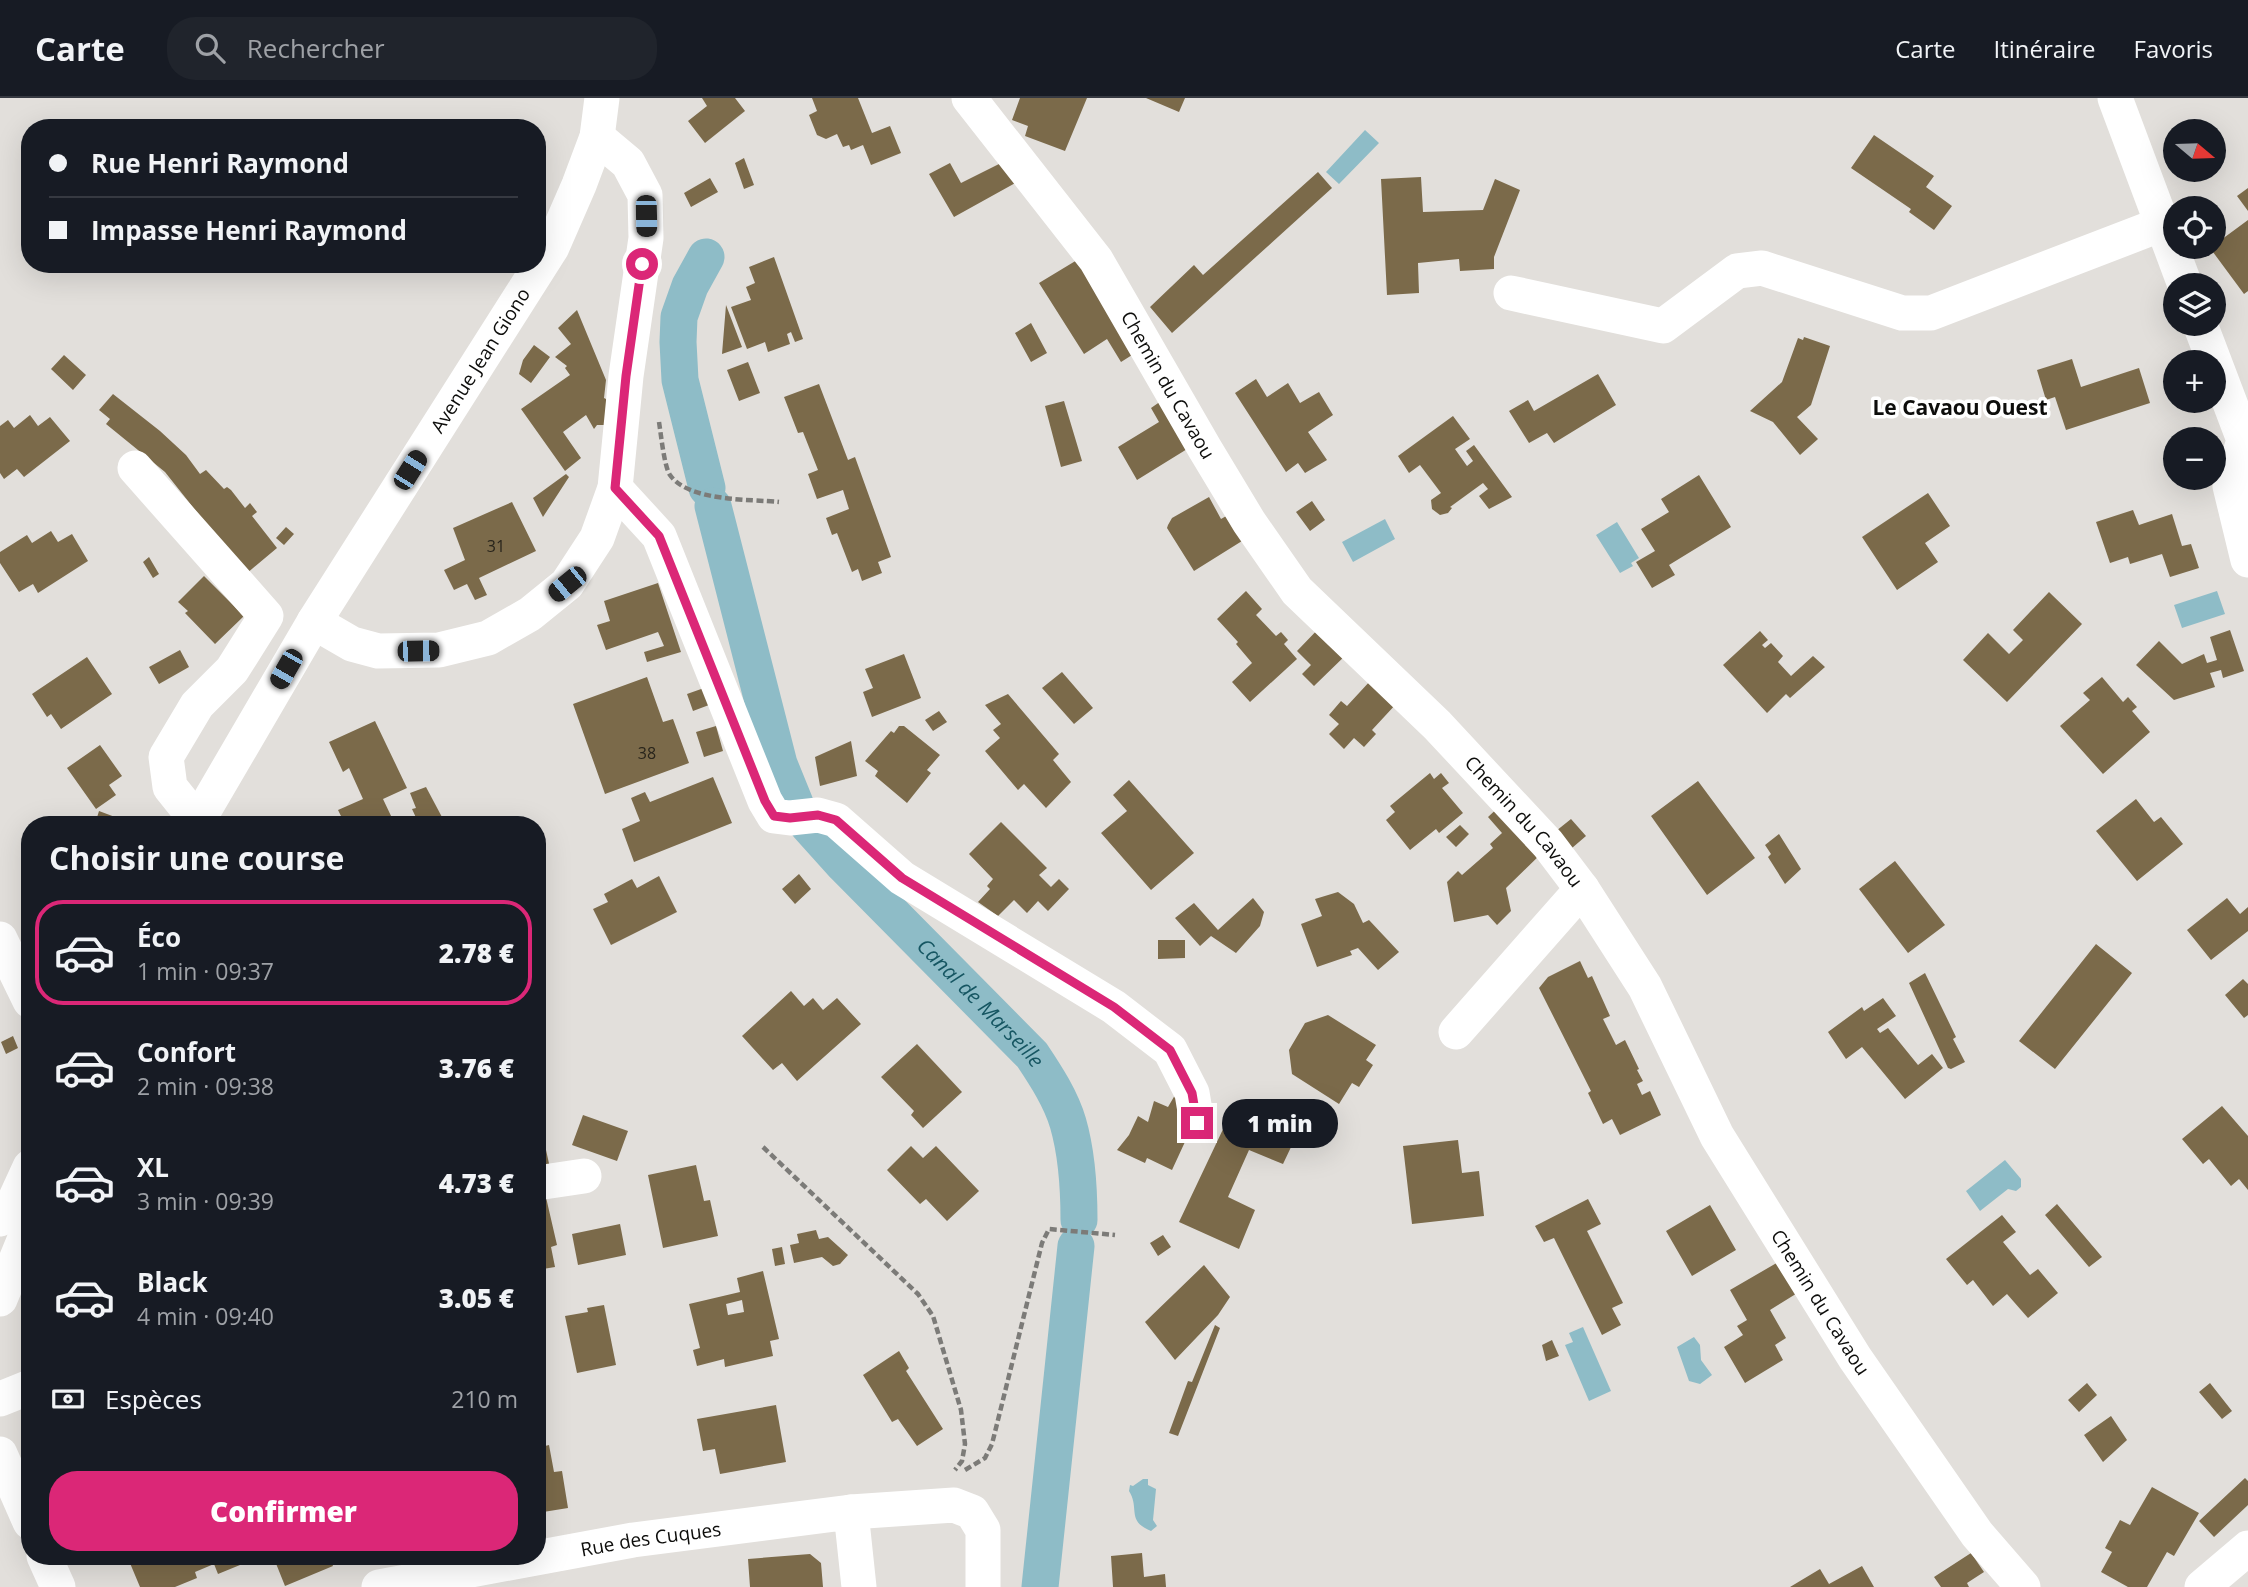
<!DOCTYPE html>
<html lang="fr">
<head>
<meta charset="utf-8">
<style>
  body { margin:0; font-family:"Open Sans",sans-serif; background:#20242c; color:#f1f3f6; height:100vh; display:flex; flex-direction:column; font-size:26px; white-space:nowrap }
  * { box-sizing:border-box; margin:0 }
  p { font-size:23px; color:#9ea1a6 }
  .icon { flex:none; width:38px; height:38px; fill:none; stroke:currentColor; stroke-width:2; stroke-linecap:round; stroke-linejoin:round }
  .map { position:relative; flex:1; overflow:hidden }
  .panel { position:absolute; left:21px; top:718px; width:525px; height:749px; display:flex; flex-direction:column; background:#171b24; border-radius:28px; box-shadow:0 7px 28px #0002 }
  .panel>* { flex:none }
  .guide { position:absolute; left:21px; top:21px; width:525px; height:154px; border-radius:28px; box-shadow:0 7px 28px #0002; display:grid; align-content:center; height:154px; padding:0 28px; background:#171b24 }
  .needle { width:46px; rotate:109deg }
  .buttons { position:absolute; left:2163px; top:21px; display:grid; gap:14px }
  .buttons a { display:grid; place-items:center; width:63px; height:63px; border-radius:50%; background:#171b24; box-shadow:0 7px 28px #0002; font-size:35px }
  .end { position:absolute; width:32px; height:32px; margin:-16px; border:9px solid #db2777; background:#fff; box-shadow:0 0 0 4px #fff }
  .from { border-radius:50% }
  .bubble { position:absolute; height:49px; border-radius:24px; background:#171b24; box-shadow:0 7px 28px #0002; font-size:23px; font-weight:800; line-height:49px; text-align:center }
  .car { position:absolute; width:21px; height:42px; margin:-21px -10px; border-radius:9px; box-shadow:0 0 5px 2px #0007; background:linear-gradient(#222 24%,#8ab4d8 0 40%,#222 0 76%,#8ab4d8 0 86%,#222 0) }
  .guide b { display:flex; align-items:center; gap:24px; height:66px; font-size:26px }
  .guide b+b { border-top:2px solid #363941 }
  .guide i { width:18px; height:18px; background:#f1f3f6 }
  ul { padding:0; list-style:none }
  li { display:flex; align-items:center; gap:21px; height:105px; margin:0 14px 10px; padding:0 14px; border:4px solid transparent; border-radius:28px }
  li div { flex:1 }
  li b { display:block; font-size:26px }
  li em { font-style:normal; font-weight:800 }
  li.current { border-color:#db2777 }
  li>.icon { width:63px; height:63px; stroke-width:1.5 }
  h2 { padding:0 28px; font-size:32px; line-height:84px }
  .pay { display:flex; align-items:center; gap:18px; height:77px; padding:0 28px; font-size:26px }
  .pay p { margin-inline-start:auto }
  .action { display:flex; gap:14px; margin-top:auto; padding:14px 28px }
  .action a { flex:1; height:80px; border-radius:28px; background:#db2777; color:#fff; font-size:28px; font-weight:800; line-height:80px; text-align:center }
  header { display:flex; align-items:center; gap:42px; box-sizing:border-box; height:98px; padding:0 35px; background:#171b24; border-bottom:2px solid #363941 }
  header strong { font-size:33px }
  nav { display:flex; gap:38px; margin-inline-start:auto; font-size:24px }
  .search { width:490px; height:63px; background:#20242c; display:flex; align-items:center; gap:18px; box-sizing:border-box; padding:0 24px; border-radius:28px; color:#9ea1a6; font-size:26px }
  .map>svg:first-child { display:block }
</style>
</head>
<body>
<header>
<strong>Carte</strong>
<div class="search"><svg class="icon" aria-label="search" viewBox="0 0 24 24"><circle cx="10" cy="10" r="6"/><path d="M15 15l6 6"/></svg>Rechercher</div>
<nav><a>Carte</a><a>Itinéraire</a><a>Favoris</a></nav>
</header>
<div class="map">
<svg width="2248" height="1489" viewBox="0 0 2248 1489">
  <rect width="100%" height="100%" fill="#e2dfdb"/>
  <path fill="#8ebcc7" d="M1365,32L1379,45L1339,86L1326,74Z
    M1385,421L1395,441L1353,464L1342,444Z
    M1617,424L1639,460L1631,465L1633,468L1620,475L1596,437Z
    M2217,493L2225,516L2182,530L2174,507Z
    M2005,1062L2021,1081V1089L2016,1093L2008,1091L1980,1113L1966,1093Z
    M1583,1229L1611,1293L1589,1303L1565,1247L1573,1244L1569,1235Z
    M1694,1239L1700,1247L1701,1262L1712,1277L1700,1286L1689,1283L1677,1249Z
    M1143,1381H1148V1387L1156,1391L1153,1422L1157,1428L1151,1433C1126,1423 1140,1410 1129,1393L1130,1387L1133,1388Z"/>
  <g fill="none" stroke-linecap="round" stroke-linejoin="round">
    <g stroke="#8ebcc7" stroke-width="37">
      <path d="M706,159L690,188L679,219L678,244L680,282L707,390"/>
      <path d="M713,408L779,666L796,708"/>
      <path id="s1" d="M808,727L844,767L1032,957C1046,978 1061,1001 1068,1025C1077,1056 1079,1090 1079,1122"/>
      <path d="M1040,1489L1076,1148"/>
    </g>
  </g>
  <path fill="#7b6a4a" fill-rule="evenodd" d="M702,0H735L745,13L705,45L688,23L707,8Z
    M812,0H858L872,35L890,28L901,55L871,67L863,47L851,52L849,47L843,49L837,36L826,41L817,37L809,17L817,13Z
    M1020,0H1087L1065,53L1025,38L1028,28L1012,22Z
    M1146,0H1185L1179,14Z
    M1874,37L1934,78L1926,89L1952,108L1934,132L1909,114L1911,111L1851,70Z
    M744,60L754,87L744,91L735,65Z
    M1005,63L1019,83L954,119L929,76L950,65L961,85Z
    M1318,74L1332,90L1172,235L1150,209L1194,167L1203,177Z
    M1421,79L1423,114L1483,112L1495,81L1520,92L1494,159V171L1460,173L1459,161L1418,165L1419,195L1387,197L1381,81Z
    M710,80L718,94L691,109L684,95Z
    M2248,90V113L2237,98Z
    M2248,122V193L2244,196L2210,150Z
    M774,159L803,241L795,244L791,234L787,236L790,246L768,254L765,244L747,251L731,209L751,202L746,189L755,185L749,169Z
    M1082,159L1140,252L1121,264L1107,241L1084,256L1039,185Z
    M726,207L742,249L722,256Z
    M577,212L606,282L604,300L606,301V327H597L594,331L586,317L563,334L581,360L565,373L521,311L570,277L565,270L567,268L555,259L571,246L558,230Z
    M1031,225L1047,255L1031,264L1015,235Z
    M1804,239L1830,248L1811,307L1797,319L1818,341L1800,357L1773,324L1750,313L1782,284L1798,240L1803,242Z
    M534,247L550,259L531,285L519,276L523,262Z
    M64,257L86,277L73,292L51,271Z
    M2072,261L2081,289L2139,270L2150,305L2066,332L2055,299L2046,302L2037,272Z
    M748,264L760,295L739,303L727,272Z
    M1598,276L1616,307L1554,345L1547,335L1529,345L1509,313L1528,302L1534,313Z
    M1256,281L1267,299L1288,285L1300,305L1319,294L1333,317L1308,334L1327,362L1305,375L1298,365L1286,374L1235,295Z
    M819,286L848,362L855,359L891,459L878,464L882,475L862,483L858,471L852,474L837,435L832,437L826,420L849,411L843,392L817,401L808,376L818,372L803,334L798,335L784,299Z
    M113,296L160,333L186,357L200,376L206,372L224,391L227,389L231,392L245,410L250,405L257,414L252,418L277,450L246,476L165,374L106,326L110,321L99,312Z
    M1164,301L1192,348L1137,382L1118,349L1159,324L1151,310Z
    M1064,303L1082,363L1061,369L1045,308Z
    M30,317L38,328L50,319L70,343L24,379L17,371L4,381L0,375V328L8,322L14,330Z
    M1453,318L1470,341L1455,351L1467,368L1473,363L1466,353L1474,347L1512,399L1489,411L1479,398L1488,391L1483,385L1450,409L1452,410L1448,415L1440,417L1432,411L1431,402L1441,395L1420,367L1409,375L1398,358Z
    M566,376L569,379L543,419L533,400Z
    M1699,377L1731,429L1669,467L1675,477L1652,490L1636,464L1655,453L1641,431L1669,414L1661,401Z
    M1928,395L1950,428L1925,445L1938,464L1897,492L1862,439Z
    M1209,399L1221,421L1235,413L1250,438L1194,473L1167,430L1168,427L1172,420Z
    M1312,403L1325,422L1310,433L1296,414Z
    M512,404L536,453L479,480L487,497L475,502L467,486L454,492L444,472L465,462L453,430Z
    M2133,412L2139,427L2172,416L2182,448L2191,446L2199,470L2170,479L2162,456L2130,466L2128,459L2110,465L2096,424Z
    M286,429L294,436L284,447L276,440Z
    M51,433L58,444L72,436L88,463L38,495L33,486L19,494L0,465V454L27,437L32,445Z
    M149,459L159,476L153,480L143,464Z
    M204,478L244,518L215,546L185,515L188,513L178,504Z
    M658,485L681,554L647,564L644,554L664,548L658,534L606,552L597,527L610,523L604,503Z
    M1246,493L1262,511L1256,517L1276,538L1281,534L1288,542L1284,546L1297,561L1250,604L1232,584L1252,565L1236,546L1238,544L1217,521Z
    M2049,494L2082,526L2007,604L1963,562L1988,535L2009,556L2023,542L2013,532Z
    M1323,526L1350,553L1314,588L1302,576L1311,567L1297,553Z
    M2230,532L2244,573L2223,580L2221,572L2210,575L2215,589L2174,602L2136,567L2159,543L2182,566L2204,556L2207,565L2217,562L2210,539Z
    M1760,533L1768,542L1762,547L1765,550L1771,545L1783,558L1778,564L1791,578L1813,558L1825,569L1790,600L1786,596L1767,615L1723,567Z
    M180,552L189,569L159,586L149,569Z
    M904,556L921,600L872,619L863,594L873,590L865,571Z
    M87,559L112,596L61,631L51,616L47,619L32,596Z
    M1062,574L1093,610L1074,626L1042,590Z
    M647,579L663,624L673,621L689,665L605,696L573,606Z
    M2102,579L2123,604L2128,599L2137,609L2132,613L2150,634L2103,676L2060,628L2090,602L2083,595Z
    M1371,582L1397,605L1372,632L1376,636L1364,649L1354,640L1344,651L1329,636L1339,626L1329,617L1341,603L1347,608Z
    M704,590L709,607L693,613L687,596Z
    M1008,596L1059,656L1053,662L1071,684L1046,710L1024,686L1018,692L985,653L1000,640L993,632L1001,626L985,607Z
    M939,613L947,624L933,633L925,622Z
    M375,623L407,690L383,701L392,720L379,726H345L338,712L363,701L349,670L343,674L329,644Z
    M716,628L723,653L704,659L696,634Z
    M899,628H904L940,657L927,672L931,675L907,705L875,678L878,673L865,663L891,633L894,635Z
    M851,643L857,678L820,688L815,659Z
    M100,647L122,678L109,687L116,697L96,711L67,670Z
    M1430,675L1434,681L1441,675L1449,685L1442,690L1463,715L1439,735L1436,731L1410,752L1386,722L1395,714L1390,708Z
    M713,679L732,725L634,764L622,731L640,723L631,700L645,694L650,704Z
    M1129,682L1194,755L1151,792L1101,735L1127,713L1113,697Z
    M1698,683L1755,760L1707,797L1651,718Z
    M426,689L443,721L441,722L442,726H419L412,711L416,710L410,695Z
    M2136,701L2154,724L2161,719L2183,746L2137,783L2096,733Z
    M1503,705L1546,751L1506,790L1511,813L1497,827L1488,817L1454,824L1447,784L1458,773L1462,777L1493,750L1490,746L1502,735L1488,719Z
    M99,713L115,719L113,726H95Z
    M1571,721L1586,738L1572,750L1556,733Z
    M1001,724L1047,770L1039,777L1051,789L1059,781L1069,791L1048,813L1038,803L1027,815L1014,802L998,818L978,804L990,791L987,788L993,781L969,756Z
    M1460,727L1469,736L1456,749L1446,739Z
    M1779,736L1801,771L1785,786L1768,759L1771,756L1765,747Z
    M1895,763L1945,827L1908,855L1859,791Z
    M799,776L811,791L795,806L782,791Z
    M659,778L677,814L611,847L593,811L608,804L604,796L632,781L637,790Z
    M1338,794L1354,806L1363,825L1369,822L1399,854L1378,872L1358,850L1350,853L1352,857L1317,869L1301,826L1322,818L1315,801Z
    M1253,800L1264,814L1260,828L1236,855L1211,838L1200,848L1175,820L1194,805L1218,832Z
    M2227,800L2240,816L2248,809V833L2211,862L2187,832Z
    M1158,842H1185V860L1158,861Z
    M2096,846L2132,875L2055,971L2019,943Z
    M1580,863L1588,880L1592,878L1610,918L1603,921L1616,947L1625,942L1639,971L1637,972L1643,983L1637,986L1642,997L1650,993L1661,1017L1620,1037L1612,1021L1603,1026L1588,995L1591,993L1539,890L1548,879Z
    M1925,875L1956,939L1953,941L1965,964L1951,971L1948,970L1909,885Z
    M2243,881L2248,886V917L2244,920L2225,897Z
    M791,893L804,908L813,900L823,912L837,900L861,926L797,983L782,965L773,972L742,938Z
    M1883,900L1896,918L1877,931L1880,935L1888,930L1918,967L1932,956L1943,970L1905,1001L1862,949L1846,961L1828,934L1862,909L1864,913Z
    M1328,917L1376,947L1366,962L1373,967L1359,989L1352,985L1339,1006L1292,976L1289,952L1305,925Z
    M13,938L18,950L6,956L1,944Z
    M917,946L962,994L923,1030L911,1017L914,1013L881,979Z
    M1175,997L1190,1033L1172,1072L1147,1060L1145,1065L1117,1052L1129,1037L1138,1018L1148,1024L1154,1003L1168,1009Z
    M1234,1008L1263,1022L1261,1026L1285,1037L1283,1042L1292,1047L1283,1066L1249,1052L1228,1099L1255,1112L1239,1151L1179,1124Z
    M2222,1008L2248,1038V1092L2239,1081L2231,1088L2209,1061L2203,1066L2182,1041Z
    M583,1017L628,1033L617,1063L572,1047Z
    M540,1025L550,1070L537,1072V1026Z
    M1458,1042L1462,1075L1479,1073L1484,1118L1412,1126L1403,1048Z
    M911,1048L923,1060L936,1048L979,1093L947,1123L926,1101L920,1106L887,1072Z
    M696,1067L704,1103L710,1102L718,1138L663,1150L648,1077Z
    M545,1095L557,1147L551,1149L555,1169L537,1172V1096Z
    M1588,1101L1601,1126L1587,1133L1623,1205L1612,1210L1621,1227L1602,1237L1554,1140L1544,1144L1535,1128Z
    M2057,1106L2102,1159L2089,1169L2045,1117Z
    M1710,1107L1736,1152L1692,1178L1666,1133Z
    M2002,1117L2016,1134L2003,1144L2030,1177L2038,1171L2058,1195L2028,1220L2007,1196L1993,1208L1973,1182L1967,1187L1946,1161Z
    M620,1126L626,1157L578,1167L572,1136Z
    M816,1132L819,1141L828,1139L848,1157L840,1166L833,1168L822,1159L794,1165L790,1147L799,1145L797,1136Z
    M1163,1137L1171,1149L1158,1158L1150,1145Z
    M782,1149L785,1166L775,1168L772,1151Z
    M1780,1163L1799,1194L1770,1212L1786,1240L1775,1247L1783,1262L1745,1285L1724,1249L1743,1237L1737,1228L1747,1222L1730,1192Z
    M1204,1167L1230,1199L1218,1217L1175,1262L1145,1224Z
    M763,1173L779,1241L770,1243L773,1258L725,1269L724,1261L697,1268L693,1252L700,1250L689,1206L740,1194L737,1180ZM742,1202L744,1214L728,1217L726,1206Z
    M604,1207L616,1267L577,1275L565,1218L588,1214L587,1210Z
    M1215,1227L1220,1230L1178,1338L1169,1335L1188,1283L1192,1284Z
    M1552,1242L1559,1258L1546,1263L1542,1247Z
    M899,1253L909,1270L906,1273L943,1331L917,1348L898,1321L892,1324L863,1277Z
    M2087,1285L2097,1297L2079,1314L2068,1302Z
    M2210,1285L2232,1313L2222,1321L2199,1294Z
    M776,1307L786,1364L720,1376L715,1351L703,1353L697,1321Z
    M2111,1318L2127,1342L2103,1364L2084,1337Z
    M549,1347L554,1374L562,1373L568,1410L537,1415V1350Z
    M2245,1380L2248,1383V1407L2214,1439L2199,1423Z
    M2152,1389L2199,1415L2174,1458L2167,1454L2147,1489H2128L2101,1474L2112,1454L2105,1450L2120,1422L2130,1427Z
    M1142,1455L1144,1479L1165,1476L1166,1489H1113L1111,1458Z
    M1971,1455L1984,1474L1967,1485L1969,1489H1941L1934,1479Z
    M810,1456L821,1465L823,1489H750L748,1461Z
    M127,1458H236L240,1467L218,1476L214,1466L195,1474L197,1480L175,1489H140Z
    M273,1458H329L333,1468L285,1488Z
    M1862,1468L1874,1489H1790L1820,1471L1829,1486Z"/>
  <g fill="none" stroke-linecap="round" stroke-linejoin="round">
    <path stroke="#7c7b78" stroke-width="4.5" stroke-dasharray="7 3.5" stroke-linecap="butt" d="M659,324C661,336 664,368 670,377C689,404 750,401 779,404
      M763,1049L918,1196L933,1218L961,1312L965,1346L962,1363L955,1372
      M965,1372L985,1360L992,1346L1042,1145L1049,1131L1115,1137"/>
    <g stroke="#fff" stroke-width="35">
      <path id="s2" d="M969,0L1096,162L1205,351L1249,424L1297,493L1437,627L1548,746L1582,791L1645,889L1717,1038L1855,1260L1977,1436L2023,1489"/>
      <path d="M2115,0L2185,187"/>
      <path d="M1511,195L1663,228L1737,173L1762,170L1902,215H1931L2162,126"/>
      <path d="M2200,226L2244,342L2230,388L2248,462"/>
      <path d="M135,370L266,518L232,572L197,607L166,659L170,689L198,724"/>
      <path d="M615,390L659,438L765,703L774,718L790,720L818,717L836,722L902,780L1114,909L1170,952L1192,995L1197,1025"/>
      <path d="M314,524L352,546L378,553L439,552L488,540L530,516L567,486L597,440L615,390L626,278L646,140L645,97L628,65L597,39"/>
      <path id="s3" d="M196,726L314,524L552,149L579,87L597,39L602,0"/>
      <path d="M0,841L30,903"/>
      <path d="M1456,934L1582,791"/>
      <path d="M537,1085L584,1078"/>
      <path d="M0,1121L14,1104L30,1069"/>
      <path d="M0,1201L30,1128"/>
      <path d="M0,1301L30,1289"/>
      <path d="M0,1356L30,1424"/>
      <path d="M851,1414L954,1407L972,1414L983,1432V1489"/>
      <path d="M44,1458L58,1489"/>
      <path id="s4" d="M379,1489L633,1442L851,1414L859,1489"/>
      <path d="M2202,1489L2248,1450"/>
    </g>
  </g>
  <g fill="none" stroke-linecap="round" stroke-linejoin="round">
    <path stroke="#db2777" stroke-width="9" d="M642,166L626,278L615,390L659,438L765,703L774,718L790,720L818,717L836,722L902,780L1114,909L1170,952L1192,995L1197,1025"/>
  </g>
  <g text-anchor="middle" stroke-width="7" stroke-linejoin="round" paint-order="stroke">
    <g font-size="16" fill="#28241b">
      <text x="496" y="454">31</text>
      <text x="647" y="661">38</text>
    </g>
    <g font-size="19" fill="#0d0d0b" stroke="#fff">
      <text dy="7" stroke="none"><textPath href="#s3" startOffset="544">Avenue Jean Giono</textPath></text>
      <text dy="7" stroke="none"><textPath href="#s2" startOffset="350">Chemin du Cavaou</textPath></text>
      <text dy="7" stroke="none"><textPath href="#s2" startOffset="917">Chemin du Cavaou</textPath></text>
      <text dy="7" stroke="none"><textPath href="#s2" startOffset="1484">Chemin du Cavaou</textPath></text>
      <text dy="7" stroke="none"><textPath href="#s4" startOffset="276">Rue des Cuques</textPath></text>
    </g>
    <g font-size="21" font-weight="bold" fill="#0d0d0b" stroke="#fff">
      <text x="1960" y="317">Le Cavaou Ouest</text>
    </g>
    <g font-size="21" font-style="italic" fill="#165662" stroke="#fff">
      <text dy="7" stroke="none"><textPath href="#s1" startOffset="248">Canal de Marseille</textPath></text>
    </g>
  </g>
</svg>
<div class="buttons">
<a><svg class="needle" viewBox="-14 -14 28 28"><path d="M0-13l5 13h-10z" fill="#e53935"/><path d="M0 13l5-13h-10z" fill="#9ea1a6"/></svg></a>
<a><svg class="icon" aria-label="locate" viewBox="0 0 24 24"><circle cx="12" cy="12" r="6"/><path d="M12 2v4M12 18v4M2 12h4M18 12h4"/></svg></a>
<a><svg class="icon" aria-label="layers" viewBox="0 0 24 24"><path d="M12 4l9 5-9 5-9-5zM3 14l9 5 9-5"/></svg></a>
<a>+</a>
<a>−</a>
</div>
<i class="end from" style="left:642px;top:166px"></i>
<i class="end" style="left:1197px;top:1025px"></i>
<div class="bubble" style="left:1222px;top:1001px;width:116px">1 min</div>
<i class="car" style="left:646px;top:118px;rotate:179deg"></i>
<i class="car" style="left:410px;top:372px;rotate:32deg"></i>
<i class="car" style="left:567px;top:486px;rotate:231deg"></i>
<i class="car" style="left:418px;top:553px;rotate:89deg"></i>
<i class="car" style="left:286px;top:571px;rotate:210deg"></i>
<div class="guide">
<b><i class="from"></i>Rue Henri Raymond</b>
<b><i></i>Impasse Henri Raymond</b>
</div>
<section class="panel">
<h2>Choisir une course</h2>
<ul>
<li class="current"><svg class="icon" aria-label="car" viewBox="0 0 24 24"><path d="M5 17H2v-5l4-1 3-4h7l3 4 3 1v5h-3M9 17h6M6 11h13"/><circle cx="7" cy="17" r="2"/><circle cx="17" cy="17" r="2"/></svg><div><b>Éco</b><p>1 min · 09:37</p></div><em>2.78 €</em></li>
<li><svg class="icon" aria-label="car" viewBox="0 0 24 24"><path d="M5 17H2v-5l4-1 3-4h7l3 4 3 1v5h-3M9 17h6M6 11h13"/><circle cx="7" cy="17" r="2"/><circle cx="17" cy="17" r="2"/></svg><div><b>Confort</b><p>2 min · 09:38</p></div><em>3.76 €</em></li>
<li><svg class="icon" aria-label="car" viewBox="0 0 24 24"><path d="M5 17H2v-5l4-1 3-4h7l3 4 3 1v5h-3M9 17h6M6 11h13"/><circle cx="7" cy="17" r="2"/><circle cx="17" cy="17" r="2"/></svg><div><b>XL</b><p>3 min · 09:39</p></div><em>4.73 €</em></li>
<li><svg class="icon" aria-label="car" viewBox="0 0 24 24"><path d="M5 17H2v-5l4-1 3-4h7l3 4 3 1v5h-3M9 17h6M6 11h13"/><circle cx="7" cy="17" r="2"/><circle cx="17" cy="17" r="2"/></svg><div><b>Black</b><p>4 min · 09:40</p></div><em>3.05 €</em></li>
</ul>
<div class="pay"><svg class="icon" aria-label="cash" viewBox="0 0 24 24"><path d="M3 7h18v10H3z"/><circle cx="12" cy="12" r="2"/></svg>Espèces<p>210 m</p></div>
<div class="action"><a>Confirmer</a></div>
</section>
</div>
</body>
</html>
